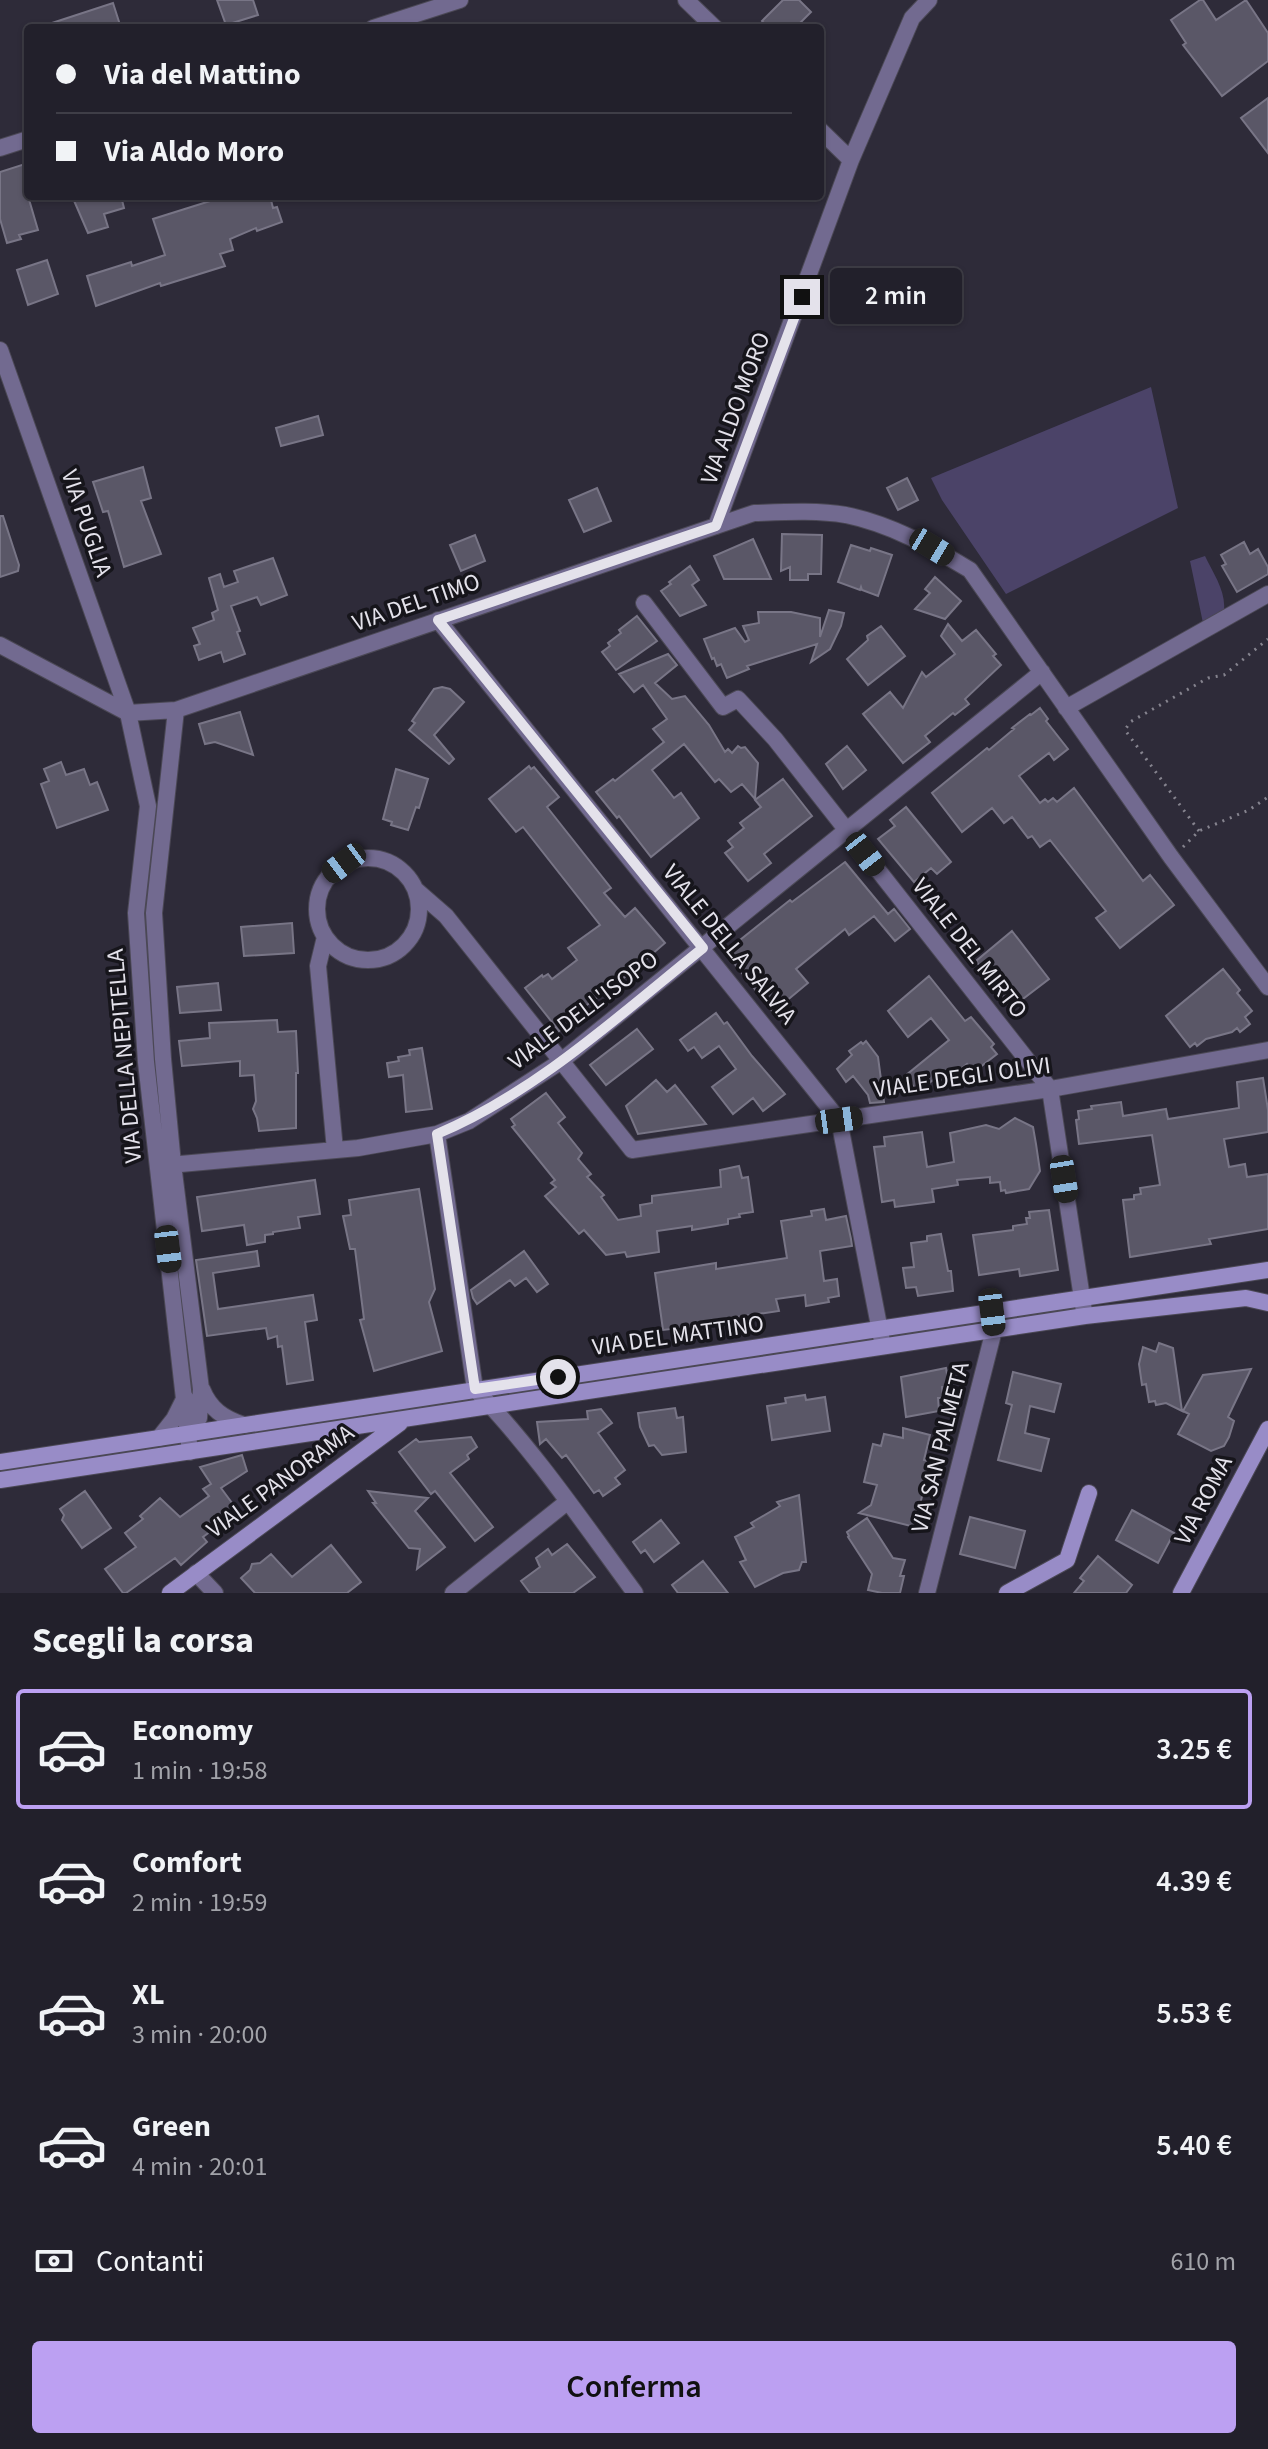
<!DOCTYPE html>
<html lang="it">
<head>
<meta charset="utf-8">
<style>
  body { margin:0; font-family:"Source Sans 3",sans-serif; background:#2e2d37; color:#f1f3f6; height:100vh; display:flex; flex-direction:column; font-size:30px; white-space:nowrap }
  * { box-sizing:border-box; margin:0 }
  p { font-size:26px; color:#a2a3a9 }
  .icon { flex:none; width:44px; height:44px; fill:none; stroke:currentColor; stroke-width:2; stroke-linecap:round; stroke-linejoin:round }
  .map { position:relative; height:1593px; overflow:hidden }
  .side { display:flex; flex-direction:column; background:#22202b; flex:1 }
  .side>* { flex:none }
  .top-card { position:absolute; left:24px; top:24px; width:800px; height:176px; border-radius:8px; box-shadow:0 2px 6px #0004,0 0 0 2px #3f3e47; display:grid; align-content:center; height:176px; padding:0 32px; background:#22202b }
  .end { position:absolute; width:36px; height:36px; margin:-18px; border:10px solid #e4e2eb; background:#111; box-shadow:0 0 0 4px #111 }
  .from { border-radius:50% }
  .bubble { position:absolute; height:56px; border-radius:8px; background:#22202b; box-shadow:0 2px 6px #0004,0 0 0 2px #3f3e47; font-size:26px; font-weight:600; line-height:56px; text-align:center }
  .car { position:absolute; width:24px; height:48px; margin:-24px -12px; border-radius:10px; box-shadow:0 0 6px 2px #0007; background:linear-gradient(#222 24%,#8ab4d8 0 40%,#222 0 76%,#8ab4d8 0 86%,#222 0) }
  .top-card b { display:flex; align-items:center; gap:28px; height:76px; font-size:30px }
  .top-card b+b { border-top:2px solid #3f3e47 }
  .top-card i { width:20px; height:20px; background:#f1f3f6 }
  ul { padding:0; list-style:none }
  li { display:flex; align-items:center; gap:24px; height:120px; margin:0 16px 12px; padding:0 16px; border:4px solid transparent; border-radius:8px }
  li div { flex:1 }
  li b { display:block; font-size:30px }
  li em { font-style:normal; font-weight:600 }
  li.current { border-color:#bca0f2 }
  li>.icon { width:72px; height:72px; stroke-width:1.5 }
  h2 { padding:0 32px; font-size:36px; line-height:96px }
  .pay { display:flex; align-items:center; gap:20px; height:88px; padding:0 32px; font-size:30px }
  .pay p { margin-inline-start:auto }
  .action { display:flex; gap:16px; margin-top:auto; padding:16px 32px }
  .action a { flex:1; height:92px; border-radius:8px; background:#bca0f2; color:#111; font-size:32px; font-weight:600; line-height:92px; text-align:center }
  .map>svg:first-child { display:block }
</style>
</head>
<body>
<div class="map">
<svg width="1268" height="1593" viewBox="0 0 1268 1593">
  <rect width="100%" height="100%" fill="#2e2b39"/>
  <path fill="#4b4368" d="M1151,387L1178,508L1006,594L942,500L931,478Z
    M1205,556C1213,573 1226,591 1224,610L1203,623L1190,561Z"/>
  <path fill="#5a5767" stroke="#787586" stroke-width="2" d="M217,0H253L258,15L226,25Z
    M783,0H799L811,12L795,28H769L762,21Z
    M1200,0H1203L1216,20L1246,0L1268,33V61L1222,96L1183,45L1186,43L1171,20Z
    M113,3L121,28H50L49,24Z
    M1268,98V153L1241,118Z
    M28,163V196L38,230L19,235L21,239L7,243L0,219V172Z
    M72,196H121L124,208L104,214L108,227L88,233Z
    M226,196H270L273,208L277,207L282,222L257,231L256,228L230,239L233,250L220,254L225,266L161,286L160,283L96,306L87,276L131,262L132,266L165,255L153,219Z
    M47,260L58,294L28,305L17,270Z
    M318,416L323,435L281,446L276,428Z
    M143,467L151,498L141,501L161,554L124,567L108,511L103,512L93,482Z
    M907,478L918,500L898,510L887,488Z
    M597,488L611,521L584,532L569,500Z
    M0,516H3L19,565L18,571L0,577Z
    M782,534L822,535L821,574H808V580H790V567L781,571Z
    M475,535L485,561L461,571L450,545Z
    M753,539L771,579H724L714,556Z
    M1244,542L1250,554L1258,549L1268,567V574L1237,592L1222,566L1226,564L1221,555Z
    M851,545L870,551L871,548L892,555L878,596L862,590L861,587L860,590L838,582Z
    M273,558L287,595L261,605L257,597L231,606L240,631L237,632L245,654L224,662L221,652L199,660L194,646L200,644L193,628L214,620L212,613L218,610L209,578L220,574L224,587L238,582L234,571Z
    M690,566L699,580L692,585L706,605L680,616L661,591L671,584L669,582Z
    M935,577L961,601L945,619L915,609L930,593L925,589Z
    M829,610L844,613L841,626L830,649L811,662L817,644L747,666L749,669L727,678L721,664L717,666L714,658L712,659L704,639L735,628L745,642L749,640L743,626L759,623L758,612H791L820,618V637Z
    M637,616L657,641L616,670L602,652L610,646L608,643L621,633L619,630Z
    M948,624L962,641L976,630L996,654L993,656L1001,665L965,699L969,704L955,715L953,713L925,736L930,742L903,763L863,714L890,692L903,708L922,672L926,677L955,654L941,636Z
    M881,626L905,656L868,685L847,659L868,640L867,636Z
    M668,654L677,665L655,683L672,699L685,696L709,725L725,752L728,749L732,753L738,746L741,748L745,747L758,763L755,799L742,784L731,792L719,779L715,782L684,744L652,770L674,798L681,793L699,818L651,857L619,816L617,818L596,792L613,779L615,781L664,742L653,729L667,719L643,685L634,692L619,674Z
    M442,687L450,689L464,702L434,735L454,759L449,764L409,730L415,723L412,721L434,689Z
    M1040,708L1048,719L1046,721L1068,749L1054,760L1049,753L1019,776L1040,803L1045,799L1048,802L1053,798L1057,802L1074,788L1143,881L1150,875L1174,905L1120,948L1096,918L1106,911L1050,840L1040,847L1032,836L1028,838L1012,817L1004,823L992,808L962,832L932,793L987,748L989,750L1014,729L1012,728L1030,714L1031,715Z
    M240,712L253,755L215,742L205,744L199,724Z
    M847,746L866,770L843,789L826,764Z
    M61,762L66,775L84,769L90,785L97,782L108,810L57,828L41,784L49,781L44,769Z
    M529,766L531,769L534,767L559,797L547,807L611,888L604,893L625,917L635,908L665,943L629,974L572,1016L574,1019L559,1031L525,988L542,975L543,977L548,974L552,979L577,960L568,948L600,925L523,827L516,832L489,799Z
    M396,769L428,779L419,808L416,807L408,830L391,825L392,822L383,819Z
    M783,779L812,816L764,854L771,863L748,881L725,853L733,847L728,841L744,828L740,823L761,807L755,800Z
    M906,807L951,862L937,874L931,868L914,882L878,839L895,826L890,820Z
    M845,862L888,914L894,909L910,929L895,941L874,916L849,935L845,929L796,969L808,983L773,1012L725,952L790,900L792,902Z
    M292,923L294,953L244,956L241,927Z
    M1012,931L1049,979L1011,1008L976,961Z
    M1223,969L1240,990L1237,993L1252,1011L1245,1017L1250,1024L1240,1032L1237,1028L1232,1032L1206,1039L1197,1046L1195,1043L1190,1047L1166,1016Z
    M929,976L965,1021L971,1017L994,1044L991,1047L997,1054L974,1072L967,1064L944,1083L938,1076L918,1092L905,1076L949,1040L931,1018L908,1037L888,1011Z
    M218,983L221,1010L180,1013L177,987Z
    M716,1013L724,1024L727,1022L752,1056L785,1094L763,1111L753,1098L733,1114L712,1087L736,1069L719,1046L702,1058L694,1047L688,1051L680,1040Z
    M277,1020L278,1032L296,1031L298,1073H296V1128L259,1131L257,1118L253,1109L256,1101L254,1075L240,1076V1061L182,1066L179,1041L210,1038L209,1023Z
    M637,1029L653,1049L606,1085L590,1065Z
    M866,1041L878,1057L884,1102L870,1103L868,1095L853,1076L846,1082L837,1069L852,1055L849,1051L861,1042L863,1044Z
    M422,1048L432,1109L406,1112L403,1075L389,1077L387,1063L399,1061L398,1057L410,1055L409,1050Z
    M1263,1078L1268,1110V1132L1224,1139L1229,1167L1245,1164L1247,1177L1268,1174V1229L1209,1239L1211,1244L1130,1257L1123,1200L1134,1199V1195L1141,1194L1140,1188L1160,1185L1152,1135L1079,1144L1076,1120L1079,1119L1078,1111L1092,1109L1091,1106L1121,1102L1123,1116L1166,1109L1168,1119L1239,1108L1237,1082Z
    M656,1080L667,1092L675,1085L706,1124L638,1134L626,1106Z
    M546,1093L565,1117L558,1123L582,1153L578,1159L591,1174L587,1177L604,1195L601,1197L618,1220L641,1216L640,1205L652,1203V1196L721,1187L720,1170L739,1166L742,1178L748,1177L753,1212L739,1214L740,1217L728,1219V1224L692,1230V1226L657,1231L659,1252L627,1257L625,1252L606,1255L584,1230L579,1234L545,1196L556,1187L551,1183L555,1180L512,1127L515,1125L511,1119Z
    M1015,1118L1033,1127L1036,1144L1040,1171L1029,1189L1006,1193L1005,1190L1001,1191L1000,1182L990,1183V1177L957,1180L958,1185L932,1189L934,1202L895,1207L894,1200L882,1202L874,1147L885,1146L884,1137L922,1132L927,1167L954,1162L950,1133L986,1125L999,1129Z
    M315,1180L320,1214L298,1217L300,1228L273,1232V1234L265,1235V1242L247,1245L244,1225L202,1231L197,1197Z
    M419,1189L435,1289L429,1302L442,1351L374,1371L360,1320L364,1319L355,1249H350L343,1216L351,1215L349,1200Z
    M824,1209L826,1220L846,1216L851,1239L852,1246L820,1251L824,1281L837,1279L839,1296L828,1298L829,1302L806,1306L805,1295L776,1299L779,1311L715,1320L716,1324L663,1330L655,1273L716,1263V1269L787,1258L781,1221L812,1216L811,1211Z
    M1049,1210L1058,1270L1020,1276L1019,1269L979,1275L973,1235L1013,1230V1226L1027,1224L1026,1218H1030L1029,1212Z
    M941,1234L948,1271H951L953,1291L918,1296L916,1287L906,1288L903,1268L914,1267L911,1243L927,1241V1236Z
    M257,1251L259,1266L213,1273L218,1309L313,1295L317,1320L305,1322L313,1380L287,1384L282,1346L278,1347L277,1336L268,1339L266,1328L207,1336L196,1260Z
    M524,1251L548,1284L537,1292L526,1278L515,1286L510,1280L477,1304L473,1298L471,1290Z
    M1159,1343L1173,1348L1182,1411L1166,1403L1156,1405L1155,1401L1149,1402L1146,1384L1142,1385L1139,1364L1143,1347L1156,1352Z
    M946,1368L949,1386L942,1387L943,1398H938L939,1411L906,1417L901,1377Z
    M1251,1369L1228,1417L1234,1421L1229,1437L1224,1446L1211,1451L1178,1434L1189,1414L1183,1411L1203,1375Z
    M1013,1372L1061,1384L1054,1412L1030,1406L1025,1433L1049,1439L1041,1471L998,1460L1012,1405L1006,1403Z
    M805,1395L806,1400L825,1397L830,1431L772,1440L767,1406L786,1403L785,1398Z
    M675,1408L677,1418L683,1417L686,1452L662,1455L654,1445L649,1446L640,1427L638,1413Z
    M601,1409L612,1423L598,1433L625,1470L615,1478L620,1484L603,1496L599,1490L594,1493L566,1455L562,1458L546,1439L540,1444L537,1422L588,1419L587,1411Z
    M903,1428L930,1435L924,1460L930,1461L915,1527L859,1513L871,1505L877,1485L864,1482L873,1444L881,1446L884,1434L903,1438Z
    M471,1437L477,1447L467,1455L469,1459L450,1473L493,1527L475,1541L435,1491L431,1494L399,1452L416,1439L419,1442Z
    M242,1455L247,1471L221,1488L238,1511L203,1537L207,1542L181,1565L175,1558L126,1593H123L105,1569L136,1547L125,1533L143,1519L140,1516L160,1498L180,1517L209,1496L203,1489L211,1484L200,1467Z
    M85,1491L111,1528L82,1548L62,1520L64,1515L60,1509Z
    M368,1491L428,1498L415,1511L445,1547L417,1569L420,1549L409,1548L373,1503H376Z
    M799,1495L806,1562H802L799,1570L783,1573L755,1587L740,1562L746,1560L735,1537L754,1527L751,1523L780,1506L777,1502Z
    M1132,1510L1174,1533L1158,1563L1116,1540Z
    M970,1517L1025,1531L1015,1568L960,1554Z
    M867,1518L893,1558L905,1560L900,1576H904L900,1593H882L868,1590L872,1574L848,1537L849,1536L847,1532Z
    M661,1520L679,1543L654,1562L645,1550L641,1553L633,1542Z
    M567,1544L595,1577L573,1593H530L521,1581L540,1567L536,1558L548,1549L552,1555Z
    M331,1545L361,1582L347,1593H255L241,1578L250,1570L252,1564L260,1563L271,1554L292,1577Z
    M1098,1556L1132,1585L1126,1593H1074L1084,1581L1080,1578Z
    M703,1561L728,1593H678L672,1585Z"/>
  <g fill="none" stroke-linecap="round" stroke-linejoin="round">
    <defs>
      <path id="street" d="M686,0L715,28
        M373,28L460,0
        M820,130L851,160
        M0,148L28,139
        M0,350L128,713L148,806L136,913L146,1062L190,1452
        M716,526L851,160L912,18L929,0
        M644,603L723,707L738,699L775,739L1050,1089L1084,1311
        M438,620L839,1120L882,1341
        M0,645L128,713
        M1066,708L1268,594
        M176,710L154,913L163,1059L173,1164L201,1389L199,1418L188,1434
        M128,713L176,710L754,513C783,512 817,510 846,515C890,524 932,547 970,570L1171,857L1268,987
        M317 909a51 51 0 1 1 102 0a51 51 0 1 1-102 0Z
        M415,889L446,916L632,1150L1050,1089L1268,1050
        M325,937L318,966L335,1150
        M437,1134L475,1389C535,1451 584,1524 635,1593
        M158,1166L358,1148L437,1134L469,1121L560,1062L1042,672
        M202,1389C210,1409 223,1418 244,1425
        M159,1438L174,1419L185,1397
        M196,1573L215,1593
        M453,1593L567,1502
        M927,1593L994,1330L992,1312"/>
      <path id="secondary" d="M0,1462L1268,1270
        M0,1480L1085,1316L1246,1298L1268,1303
        M170,1593L400,1423
        M1007,1593L1067,1560L1089,1493
        M1181,1593L1268,1429"/>
    </defs>
    <use href="#street" stroke="#4b4855" stroke-width="18"/>
    <use href="#secondary" stroke="#4b4855" stroke-width="18"/>
    <path stroke="#86848f" stroke-width="3" stroke-dasharray="2 6" stroke-linecap="butt" d="M1199,831L1125,730L1130,722L1208,678L1224,675L1268,639
      M1183,847L1199,831L1249,810L1268,797"/>
    <use href="#street" stroke="#726a90" stroke-width="16"/>
    <use href="#secondary" stroke="#988cc7" stroke-width="16"/>
  </g>
  <g fill="none" stroke-linecap="round" stroke-linejoin="round">
    <path stroke="#e4e2eb" stroke-width="10" d="M558,1377L475,1389L437,1134C534,1094 622,1013 703,948L438,620L716,526L802,297"/>
  </g>
  <g text-anchor="middle" stroke-width="7" stroke-linejoin="round" paint-order="stroke">
    <g font-size="24" fill="#e4e2eb" stroke="#16151b">
      <text transform="translate(735 408) rotate(-70)" y="8">VIA ALDO MORO</text>
      <text transform="translate(87 523) rotate(71)" y="8">VIA PUGLIA</text>
      <text transform="translate(416 602) rotate(-19)" y="8">VIA DEL TIMO</text>
      <text transform="translate(730 944) rotate(51)" y="8">VIALE DELLA SALVIA</text>
      <text transform="translate(970 948) rotate(52)" y="8">VIALE DEL MIRTO</text>
      <text transform="translate(583 1010) rotate(-37)" y="8">VIALE DELL'ISOPO</text>
      <text transform="translate(124 1056) rotate(-95)" y="8">VIA DELLA NEPITELLA</text>
      <text transform="translate(962 1077) rotate(-8)" y="8">VIALE DEGLI OLIVI</text>
      <text transform="translate(678 1335) rotate(-8)" y="8">VIA DEL MATTINO</text>
      <text transform="translate(940 1447) rotate(-76)" y="8">VIA SAN PALMETA</text>
      <text transform="translate(280 1481) rotate(-36)" y="8">VIALE PANORAMA</text>
      <text transform="translate(1203 1500) rotate(-62)" y="8">VIA ROMA</text>
    </g>
  </g>
</svg>
<i class="end from" style="left:558px;top:1377px"></i>
<i class="end" style="left:802px;top:297px"></i>
<div class="bubble" style="left:830px;top:268px;width:132px">2 min</div>
<i class="car" style="left:932px;top:547px;rotate:121deg"></i>
<i class="car" style="left:865px;top:854px;rotate:142deg"></i>
<i class="car" style="left:344px;top:863px;rotate:233deg"></i>
<i class="car" style="left:839px;top:1120px;rotate:82deg"></i>
<i class="car" style="left:1064px;top:1179px;rotate:171deg"></i>
<i class="car" style="left:168px;top:1249px;rotate:173deg"></i>
<i class="car" style="left:992px;top:1312px;rotate:173deg"></i>
<div class="top-card">
<b><i class="from"></i>Via del Mattino</b>
<b><i></i>Via Aldo Moro</b>
</div>
</div>
<section class="side">
<h2>Scegli la corsa</h2>
<ul>
<li class="current"><svg class="icon" aria-label="car" viewBox="0 0 24 24"><path d="M5 17H2v-5l4-1 3-4h7l3 4 3 1v5h-3M9 17h6M6 11h13"/><circle cx="7" cy="17" r="2"/><circle cx="17" cy="17" r="2"/></svg><div><b>Economy</b><p>1 min · 19:58</p></div><em>3.25 €</em></li>
<li><svg class="icon" aria-label="car" viewBox="0 0 24 24"><path d="M5 17H2v-5l4-1 3-4h7l3 4 3 1v5h-3M9 17h6M6 11h13"/><circle cx="7" cy="17" r="2"/><circle cx="17" cy="17" r="2"/></svg><div><b>Comfort</b><p>2 min · 19:59</p></div><em>4.39 €</em></li>
<li><svg class="icon" aria-label="car" viewBox="0 0 24 24"><path d="M5 17H2v-5l4-1 3-4h7l3 4 3 1v5h-3M9 17h6M6 11h13"/><circle cx="7" cy="17" r="2"/><circle cx="17" cy="17" r="2"/></svg><div><b>XL</b><p>3 min · 20:00</p></div><em>5.53 €</em></li>
<li><svg class="icon" aria-label="car" viewBox="0 0 24 24"><path d="M5 17H2v-5l4-1 3-4h7l3 4 3 1v5h-3M9 17h6M6 11h13"/><circle cx="7" cy="17" r="2"/><circle cx="17" cy="17" r="2"/></svg><div><b>Green</b><p>4 min · 20:01</p></div><em>5.40 €</em></li>
</ul>
<div class="pay"><svg class="icon" aria-label="cash" viewBox="0 0 24 24"><path d="M3 7h18v10H3z"/><circle cx="12" cy="12" r="2"/></svg>Contanti<p>610 m</p></div>
<div class="action"><a>Conferma</a></div>
</section>
</body>
</html>
